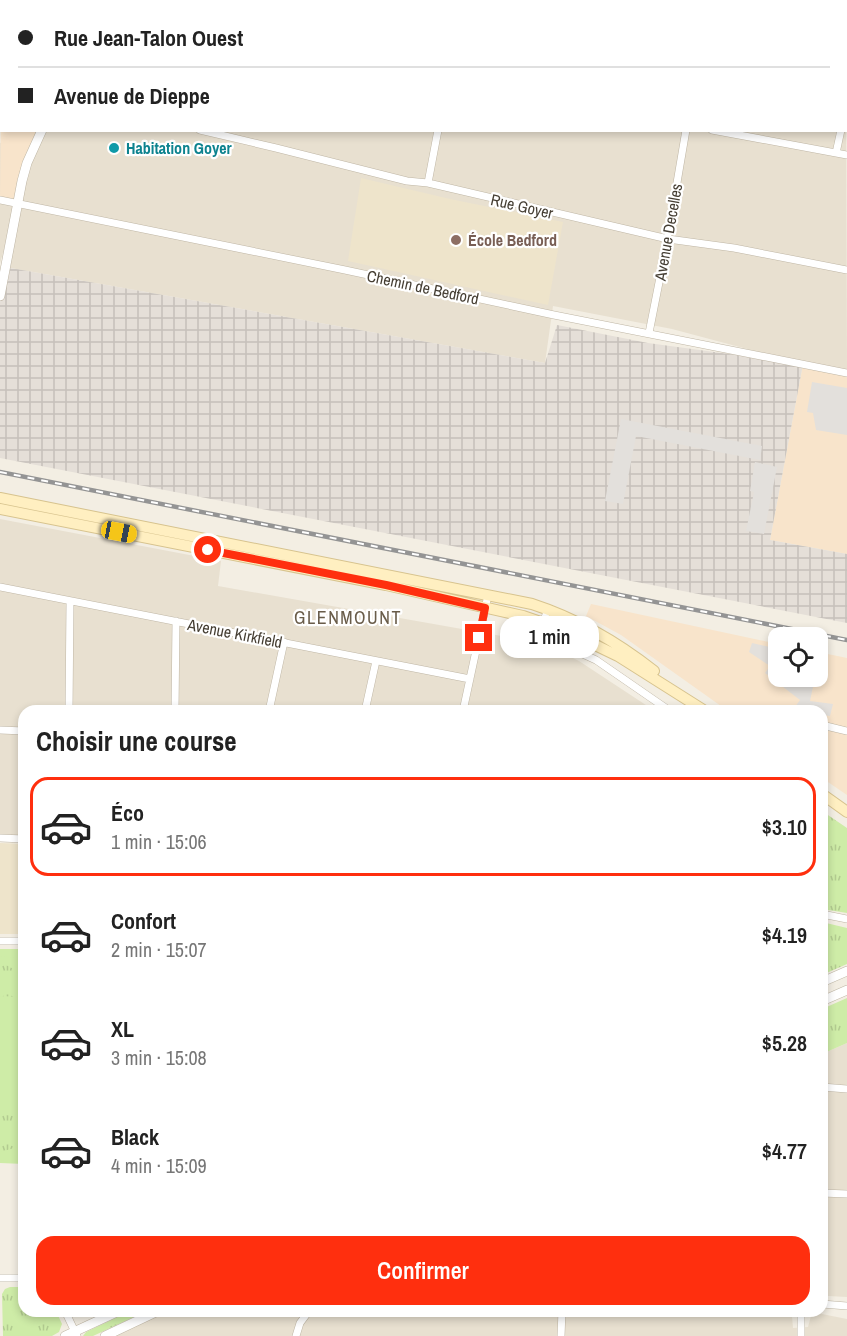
<!DOCTYPE html>
<html lang="fr">
<head>
<meta charset="utf-8">
<style>
  body { margin:0; font-family:"Archivo Narrow",sans-serif; background:#f6f6f6; color:#222; height:100vh; display:flex; flex-direction:column; font-size:22px; white-space:nowrap }
  * { box-sizing:border-box; margin:0 }
  p { font-size:20px; color:#767676 }
  .icon { flex:none; width:33px; height:33px; fill:none; stroke:currentColor; stroke-width:2; stroke-linecap:round; stroke-linejoin:round }
  .map { position:relative; flex:1; overflow:hidden }
  .details { position:absolute; left:18px; top:705px; width:810px; height:612px; display:flex; flex-direction:column; background:#fff; border-radius:18px; box-shadow:0 3px 9px #0003 }
  .details>* { flex:none }
  .top-card { position:absolute; left:0px; top:0px; width:848px; height:132px; box-shadow:0 3px 9px #0003; display:grid; align-content:center; height:132px; padding:0 18px; background:#fff }
  .fabs { position:absolute; left:768px; top:627px; display:grid; gap:12px }
  .fabs a { display:grid; place-items:center; width:60px; height:60px; border-radius:12px; background:#fff; box-shadow:0 3px 9px #0003; font-size:30px }
  .end { position:absolute; width:27px; height:27px; margin:-14px; border:8px solid #ff2f0e; background:#fff; box-shadow:0 0 0 3px #fff }
  .from { border-radius:50% }
  .bubble { position:absolute; height:42px; border-radius:18px; background:#fff; box-shadow:0 3px 9px #0003; font-size:20px; font-weight:600; line-height:42px; text-align:center }
  .car { position:absolute; width:18px; height:36px; margin:-18px -9px; border-radius:8px; box-shadow:0 0 4px 2px #0007; background:linear-gradient(#f5c518 24%,#345 0 40%,#f5c518 0 76%,#345 0 86%,#f5c518 0) }
  .top-card b { display:flex; align-items:center; gap:21px; height:57px; font-size:22px }
  .top-card b+b { border-top:2px solid #e0e0e0 }
  .top-card i { width:15px; height:15px; background:#222 }
  ul { padding:0; list-style:none }
  li { display:flex; align-items:center; gap:18px; height:99px; margin:0 12px 9px; padding:0 6px; border:3px solid transparent; border-radius:18px }
  li div { flex:1 }
  li b { display:block; font-size:22px }
  li em { font-style:normal; font-weight:600 }
  li.active { border-color:#ff2f0e }
  li>.icon { width:54px; height:54px; stroke-width:1.5 }
  h2 { padding:0 18px; font-size:27px; line-height:72px }
  .button { display:flex; gap:12px; margin-top:auto; padding:12px 18px }
  .button a { flex:1; height:69px; border-radius:18px; background:#ff2f0e; color:#fff; font-size:24px; font-weight:600; line-height:69px; text-align:center }
  .map>svg:first-child { display:block }
</style>
</head>
<body>
<div class="map">
<svg width="847" height="1336" viewBox="0 0 847 1336">
  <defs>
    <pattern id="industrial-grid" width="8" height="8" patternUnits="userSpaceOnUse" patternTransform="scale(1.5)"><rect width="8" height="8" fill="#e5dfd8"/><path d="M0 4h8M4 0v8" fill="none" stroke="#c6c0ba"/></pattern>
    <pattern id="grass-tufts" width="24" height="20" patternUnits="userSpaceOnUse" patternTransform="scale(1.5)"><rect width="24" height="20" fill="#ceeca7"/><path d="M3 7l-1-3M5 7V3M7 7l1-3M15 17l-1-3M17 17v-4M19 17l1-3" fill="none" stroke="#b2cb90"/></pattern>
  </defs>
  <rect width="100%" height="100%" fill="#f3eee3"/>
  <path fill="#e8e0d0" d="M0,0H115L2,2L0,52Z
    M170,0H354L356,1L170,2Z
    M846,69L847,373L803,364L672,329L553,306L545,363L5,267L13,220L0,263V143L42,130H846Z
    M0,519L221,561L218,586L535,642L557,650L579,661L655,711H24V839H0Z
    M847,1043V1297L828,1296L822,1295V1054Z
    M158,1311H788L792,1316L793,1328L808,1327L812,1312L847,1319V1336H105Z"/>
  <path fill="#f8e4cb" d="M1,107L2,130L42,131L17,204L0,200Z
    M803,364L847,373V554L770,540Z
    M591,604L778,644V676H818V652L847,658V795L822,778V711H728L621,635L586,616Z"/>
  <path fill="url(#industrial-grid)" d="M5,267L545,363L557,325L648,343L803,364L770,540L847,554V623L0,458V296Z"/>
  <path fill="#eee4cb" d="M361,178L450,199L563,222L548,305L348,261Z
    M0,843L24,844V934H0Z"/>
  <path fill="url(#grass-tufts)" d="M552,0H847V55L846,2Z
    M822,811L847,828V913L822,909Z
    M822,922L847,928V964L822,975Z
    M0,949H24V1164L0,1163Z
    M847,998V1043L822,1054V1009Z
    M10,1287H24V1311H56L62,1324L59,1332L52,1336H3L2,1294L5,1289Z
    M130,1311H147L93,1336H83L86,1332Z"/>
  <path fill="#ceeca7" d="M0,956L15,958L24,963V975L8,966L0,964Z
    M0,996L24,997V1116L0,1115Z
    M24,1140V1152L8,1160L0,1161V1152L14,1148Z"/>
  <path fill="#e3e0dc" d="M812,382L847,388V435L816,430L813,413L807,412Z
    M621,419L762,446L760,460L636,436L623,504L605,501Z
    M755,462L777,467L764,534L746,531L754,492L750,491Z
    M752,643L778,649V676L815,677L810,701L833,704L830,716L822,715V711H792L800,700L765,673L770,666L749,652Z"/>
  <g fill="none" stroke-linecap="round" stroke-linejoin="round">
    <defs>
      <path id="minor" d="M160,0L168,2
        M506,0L514,2
        M463,2V0
        M846,61H847
        M0,90H2
        M846,105L847,100
        M200,130L276,148L407,181L428,183L668,239L734,248L847,270
        M712,130L847,155
        M836,153L841,130
        M428,183L438,130
        M0,200L345,270L554,315L847,373
        M649,333L666,247L686,130
        M0,587L470,679
        M548,609L541,629L543,636L596,660L670,711
        M69,711L70,602
        M175,711L176,621
        M269,711L284,642
        M365,711L376,661
        M463,711L488,595
        M822,725L847,731
        M0,730L24,731
        M0,838L24,839
        M822,914L847,919
        M0,941H24
        M822,1087L847,1089
        M822,1193L847,1194
        M0,1278H24
        M822,1304L847,1306
        M65,1311L77,1336
        M296,1336L300,1323L309,1311
        M561,1336L562,1311
        M801,1336V1311"/>
      <path id="tertiary" d="M114,2L115,0
        M0,296L22,181L27,163L42,130
        M822,982L847,971
        M822,1001L847,990
        M65,1336L119,1311
        M105,1336L158,1311"/>
      <path id="secondary" d="M0,498L532,604C578,619 616,641 654,671
        M0,509L386,585L523,616L564,630L618,656L705,711
        M822,794L847,812"/>
    </defs>
    <use href="#minor" stroke="#bfb6a5" stroke-width="8"/>
    <use href="#tertiary" stroke="#bfb6a5" stroke-width="10"/>
    <use href="#secondary" stroke="#d7c38e" stroke-width="12"/>
    <use href="#minor" stroke="#fff" stroke-width="7"/>
    <use href="#tertiary" stroke="#fff" stroke-width="9"/>
    <use href="#secondary" stroke="#ffefc1" stroke-width="10"/>
    <defs>
      <path id="rail" d="M0,472L847,640"/>
    </defs>
    <use href="#rail" stroke="#949494" stroke-width="4.5"/>
    <use href="#rail" stroke="#fff" stroke-width="2" stroke-dasharray="7" stroke-linecap="butt"/>
  </g>
  <g fill="none" stroke-linecap="round" stroke-linejoin="round">
    <path stroke="#ff2f0e" stroke-width="8" d="M208,550L386,585L485,608L479,638"/>
  </g>
  <circle fill="#0f9aa8" stroke="#fff" stroke-width="2" cx="114" cy="148" r="6"/>
  <circle fill="#8d6e63" stroke="#fff" stroke-width="2" cx="456" cy="240" r="6"/>
  <g text-anchor="middle" stroke-width="4.5" stroke-linejoin="round" paint-order="stroke">
    <g font-size="16" font-weight="bold" fill="#0d838f" stroke="#fff" text-anchor="start">
      <text x="126" y="154">Habitation Goyer</text>
    </g>
    <g font-size="16" fill="#453e33" stroke="#fff">
      <text transform="translate(522 206) rotate(13)" y="6">Rue Goyer</text>
      <text transform="translate(668 232) rotate(-80)" y="6">Avenue Decelles</text>
      <text transform="translate(423 287) rotate(12)" y="6">Chemin de Bedford</text>
      <text transform="translate(235 633) rotate(11)" y="6">Avenue Kirkfield</text>
    </g>
    <g font-size="16" font-weight="bold" fill="#785e54" stroke="#fff" text-anchor="start">
      <text x="468" y="246">École Bedford</text>
    </g>
    <g font-size="18" letter-spacing="1.5" fill="#695c49" stroke="#fff">
      <text x="348" y="624">GLENMOUNT</text>
    </g>
  </g>
</svg>
<div class="fabs">
<a><svg class="icon" aria-label="locate" viewBox="0 0 24 24"><circle cx="12" cy="12" r="6"/><path d="M12 2v4M12 18v4M2 12h4M18 12h4"/></svg></a>
</div>
<i class="end from" style="left:208px;top:550px"></i>
<i class="end" style="left:479px;top:638px"></i>
<div class="bubble" style="left:500px;top:616px;width:99px">1 min</div>
<i class="car" style="left:119px;top:532px;rotate:101deg"></i>
<div class="top-card">
<b><i class="from"></i>Rue Jean-Talon Ouest</b>
<b><i></i>Avenue de Dieppe</b>
</div>
<section class="details">
<h2>Choisir une course</h2>
<ul>
<li class="active"><svg class="icon" aria-label="car" viewBox="0 0 24 24"><path d="M5 17H2v-5l4-1 3-4h7l3 4 3 1v5h-3M9 17h6M6 11h13"/><circle cx="7" cy="17" r="2"/><circle cx="17" cy="17" r="2"/></svg><div><b>Éco</b><p>1 min · 15:06</p></div><em>$3.10</em></li>
<li><svg class="icon" aria-label="car" viewBox="0 0 24 24"><path d="M5 17H2v-5l4-1 3-4h7l3 4 3 1v5h-3M9 17h6M6 11h13"/><circle cx="7" cy="17" r="2"/><circle cx="17" cy="17" r="2"/></svg><div><b>Confort</b><p>2 min · 15:07</p></div><em>$4.19</em></li>
<li><svg class="icon" aria-label="car" viewBox="0 0 24 24"><path d="M5 17H2v-5l4-1 3-4h7l3 4 3 1v5h-3M9 17h6M6 11h13"/><circle cx="7" cy="17" r="2"/><circle cx="17" cy="17" r="2"/></svg><div><b>XL</b><p>3 min · 15:08</p></div><em>$5.28</em></li>
<li><svg class="icon" aria-label="car" viewBox="0 0 24 24"><path d="M5 17H2v-5l4-1 3-4h7l3 4 3 1v5h-3M9 17h6M6 11h13"/><circle cx="7" cy="17" r="2"/><circle cx="17" cy="17" r="2"/></svg><div><b>Black</b><p>4 min · 15:09</p></div><em>$4.77</em></li>
</ul>
<div class="button"><a>Confirmer</a></div>
</section>
</div>
</body>
</html>
